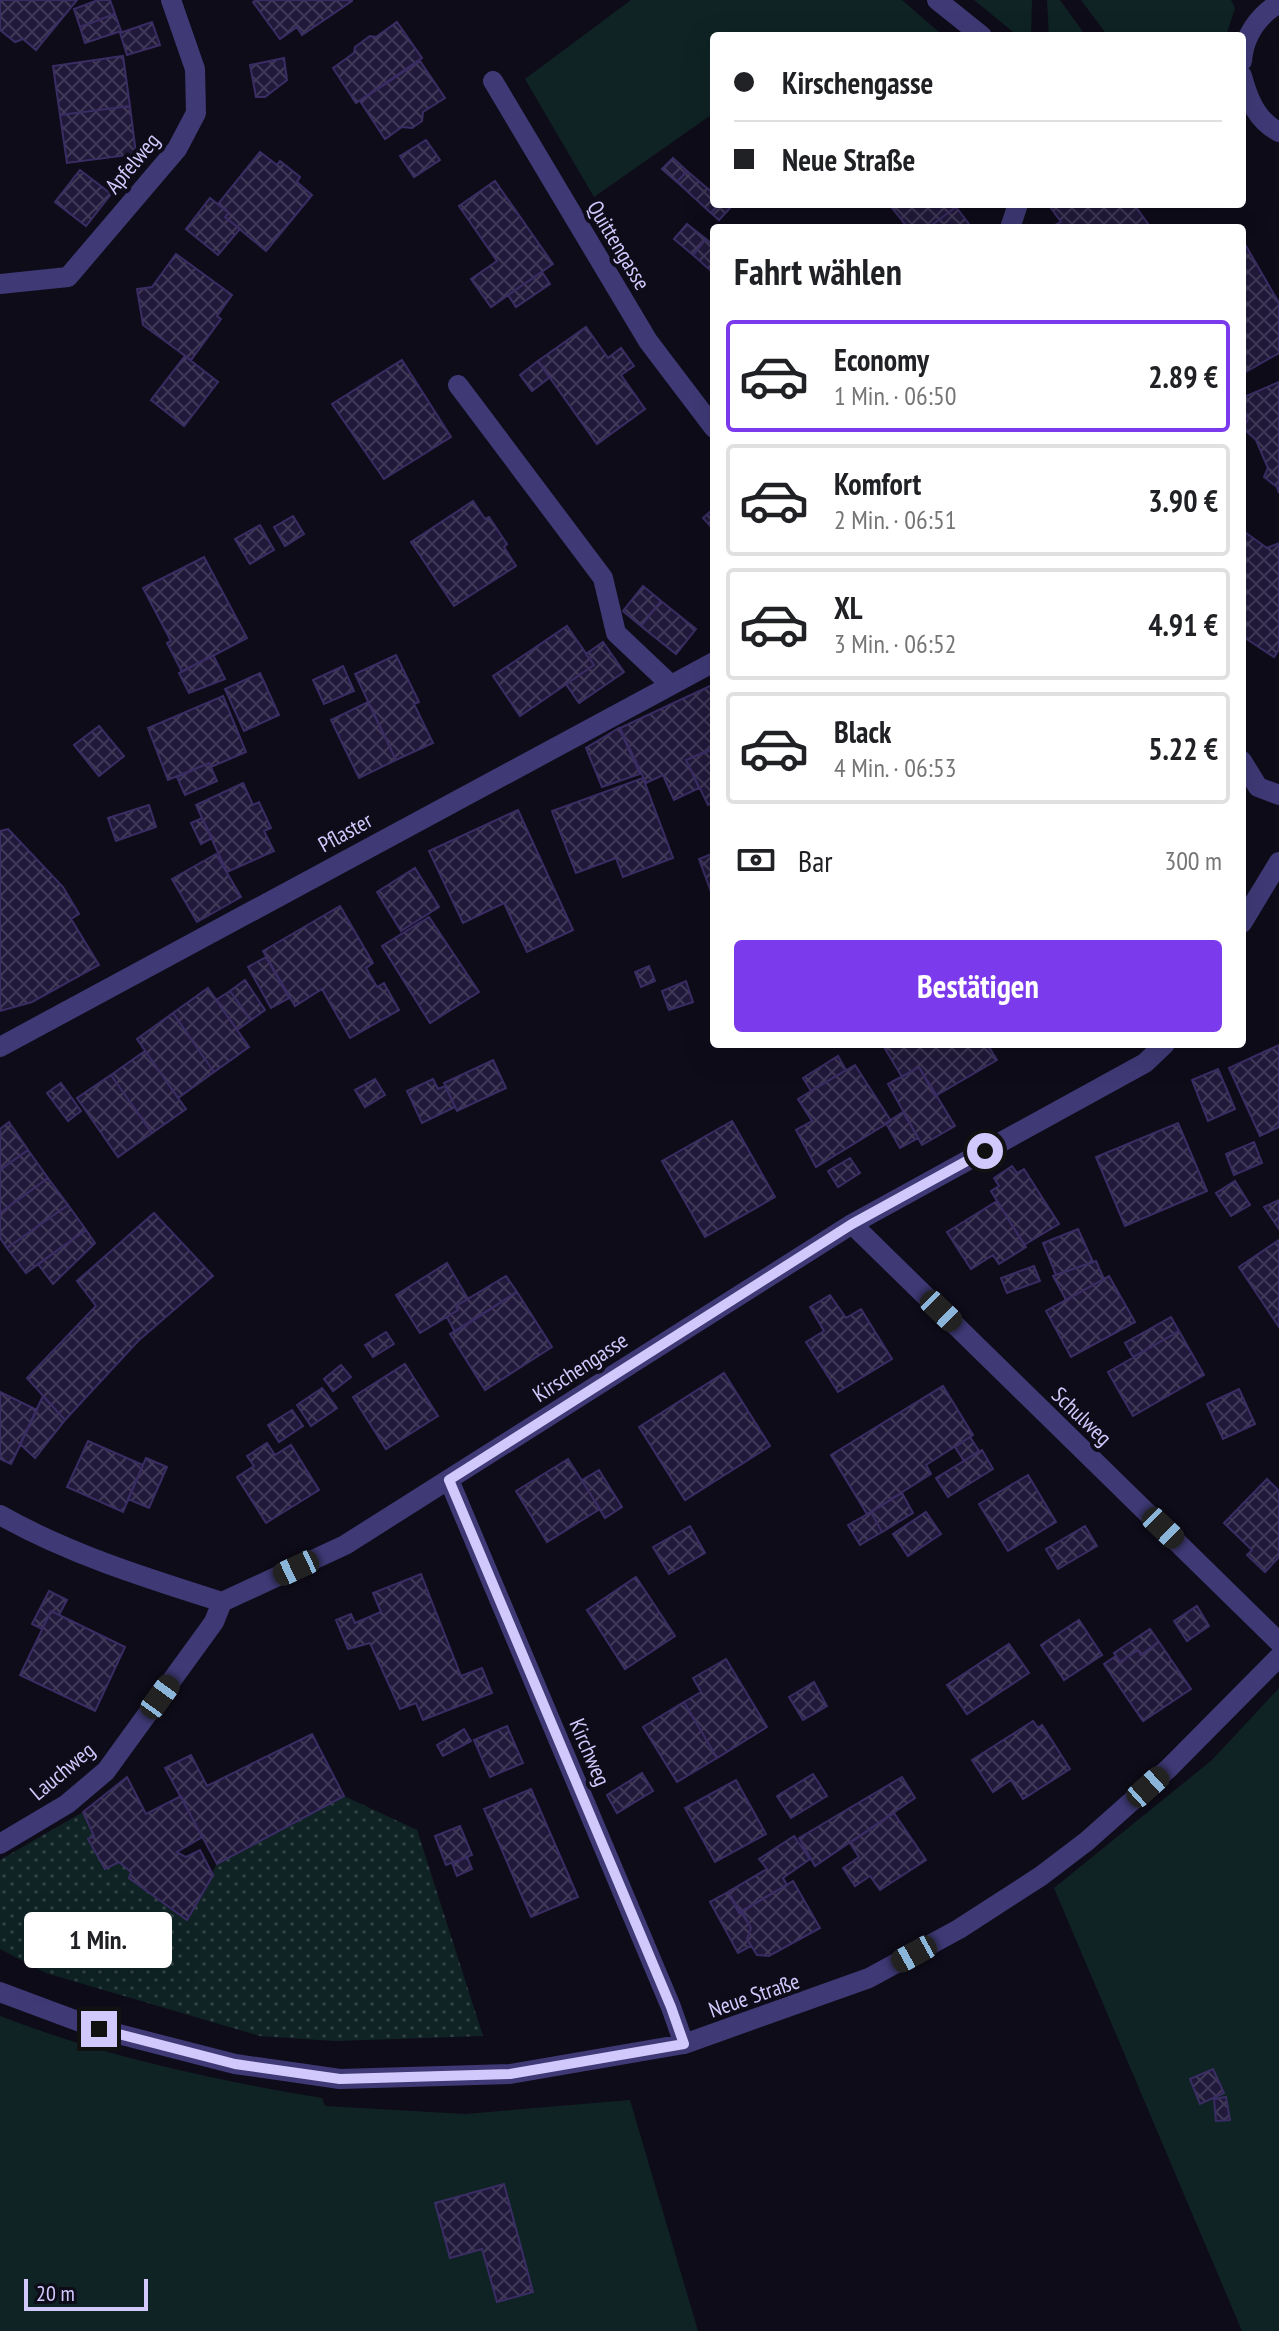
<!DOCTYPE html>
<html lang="de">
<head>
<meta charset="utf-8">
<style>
  body { margin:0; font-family:"PT Sans Narrow",sans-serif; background:#f6f6f6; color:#202124; height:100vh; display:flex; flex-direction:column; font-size:30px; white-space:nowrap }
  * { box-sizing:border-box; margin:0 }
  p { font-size:26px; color:#757577 }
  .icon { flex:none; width:44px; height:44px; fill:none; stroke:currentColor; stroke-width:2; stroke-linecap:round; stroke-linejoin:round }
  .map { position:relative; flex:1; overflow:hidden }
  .panel { position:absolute; left:710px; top:224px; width:536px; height:824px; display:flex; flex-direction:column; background:#fff; border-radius:8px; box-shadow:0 8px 32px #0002 }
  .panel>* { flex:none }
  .hud { position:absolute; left:710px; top:32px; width:536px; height:176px; border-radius:8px; box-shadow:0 8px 32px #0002; display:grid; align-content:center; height:176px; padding:0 24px; background:#fff }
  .scale { position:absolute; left:24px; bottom:20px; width:124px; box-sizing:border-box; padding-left:8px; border:4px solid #d1c8fb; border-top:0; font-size:22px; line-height:28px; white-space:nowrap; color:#d1c8fb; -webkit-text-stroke:6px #0f0c1a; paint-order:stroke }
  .end { position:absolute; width:36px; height:36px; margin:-18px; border:10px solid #d1c8fb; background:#111; box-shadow:0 0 0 4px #111 }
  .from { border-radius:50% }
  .bubble { position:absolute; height:56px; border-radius:8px; background:#fff; box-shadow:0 8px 32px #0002; font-size:26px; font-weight:600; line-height:56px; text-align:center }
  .car { position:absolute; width:24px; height:48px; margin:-24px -12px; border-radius:10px; box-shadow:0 0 6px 2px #0007; background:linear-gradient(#222 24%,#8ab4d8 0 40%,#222 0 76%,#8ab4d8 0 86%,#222 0) }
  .hud b { display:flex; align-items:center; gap:28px; height:76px; font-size:30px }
  .hud b+b { border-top:2px solid #e0e0e0 }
  .hud i { width:20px; height:20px; background:#202124 }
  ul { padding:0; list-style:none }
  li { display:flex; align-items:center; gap:24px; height:112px; margin:0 16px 12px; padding:0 8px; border:4px solid #e0e0e0; border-radius:8px }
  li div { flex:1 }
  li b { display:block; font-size:30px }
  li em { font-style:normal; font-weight:600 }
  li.selected { border-color:#7c3aed }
  li>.icon { width:72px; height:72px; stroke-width:1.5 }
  h2 { padding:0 24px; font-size:36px; line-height:96px }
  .pay { display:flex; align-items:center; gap:20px; height:88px; padding:0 24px; font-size:30px }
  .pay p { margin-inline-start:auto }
  .primary-button { display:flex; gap:16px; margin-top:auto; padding:16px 24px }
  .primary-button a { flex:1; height:92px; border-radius:8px; background:#7c3aed; color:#fff; font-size:32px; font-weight:600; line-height:92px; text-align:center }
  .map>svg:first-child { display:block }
</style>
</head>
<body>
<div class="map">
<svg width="1279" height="2331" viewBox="0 0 1279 2331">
  <defs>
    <pattern id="park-dots" width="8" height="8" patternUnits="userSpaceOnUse" patternTransform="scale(2)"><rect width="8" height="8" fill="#0f2324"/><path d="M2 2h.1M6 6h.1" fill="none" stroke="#314145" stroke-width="1.8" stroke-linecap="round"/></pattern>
    <pattern id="building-cross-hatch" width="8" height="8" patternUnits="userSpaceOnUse" patternTransform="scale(2)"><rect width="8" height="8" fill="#21193a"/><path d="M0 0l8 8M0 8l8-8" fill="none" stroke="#403957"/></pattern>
  </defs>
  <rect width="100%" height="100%" fill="#0f0c1a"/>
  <path fill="#0f2324" d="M631,0H902L940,33L937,36H714V113L594,197L525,79Z
    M974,0H1032L1031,36H1018Z
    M1047,0H1060L1086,36H1049Z
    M1081,0H1231L1235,8L1226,36H1108Z
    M1279,1688V2331H1242L1054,1888L1212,1760Z
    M0,2016C103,2056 213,2080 322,2098L325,2106L465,2114L630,2100L698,2331H0Z"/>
  <path fill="url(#park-dots)" d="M344,1796L417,1830L483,2036L335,2041L260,2036L46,1973L0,1949V1860L83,1812L94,1836L88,1839L105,1869L119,1862L131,1872L129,1878L187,1920L217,1864Z"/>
  <path fill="url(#building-cross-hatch)" stroke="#3a2d64" stroke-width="2" d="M0,0H77L36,50L23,39L15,42L0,30Z
    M98,0H110L115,14L80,27L74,9Z
    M256,0H352V1L302,35L297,27L280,39L253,2Z
    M115,14L121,31L85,43L80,27Z
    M152,22L160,45L127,55L120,33Z
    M397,22L422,58L356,103L333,68L354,53L355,47L370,36L376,37Z
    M123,56L130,106L60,115L53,66Z
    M284,58L287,80L265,97H256L250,65Z
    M420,61L445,98L423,112L422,121L412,128L402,127L385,139L360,101Z
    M130,106L136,154L67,163L60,115Z
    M426,140L440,160L414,177L400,156Z
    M260,152L277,165L280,161L300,177L297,182L312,195L266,251L225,217L229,213L218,204Z
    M673,158L687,171L677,182L662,169Z
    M80,170L111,194L86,226L55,202Z
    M687,171L714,194V204H719L711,213L677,182Z
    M495,181L553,264L491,307L471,279L497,261L459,206Z
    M210,198L229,213L225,217L240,229L218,255L186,229Z
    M719,204H725L730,208L719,220L711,213Z
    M889,204H953L956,207L928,228H908Z
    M1048,204H1140L1136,207L1151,228H1057L1055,225L1061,222Z
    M956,207L972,228H928Z
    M687,224L706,239L693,255L674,239Z
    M706,239L714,246V268L711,271L693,255Z
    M1242,239L1279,303V353L1242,374Z
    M176,254L232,295L217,316L221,319L191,360L143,325L137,289L152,287Z
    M542,272L550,284L516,307L508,295Z
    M586,327L608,358L621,348L634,366L621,375L645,409L597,444L538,361Z
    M185,356L218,382L184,426L151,400Z
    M402,360L451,437L384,479L332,404Z
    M538,361L550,377L532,391L520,375Z
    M1279,382V493L1277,487L1264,477L1268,468L1256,440L1243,428L1248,419L1242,405V398Z
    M473,501L485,519L489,517L507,544L504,547L516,566L454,606L411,542Z
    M714,508V530L703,518Z
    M293,516L304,534L285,546L274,527Z
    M260,525L274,550L250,564L235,539Z
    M1242,530L1267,548L1279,543V649L1274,657L1242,636Z
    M204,557L247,638L182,672L167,643L171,641L143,588Z
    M643,586L661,601L641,626L623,611Z
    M661,601L696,629L676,654L641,626Z
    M567,626L594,665L520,716L493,676Z
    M603,642L624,672L579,703L566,684L594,665L586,654Z
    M213,655L225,679L189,693L179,673Z
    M396,655L419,702L414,704L433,743L396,760L355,674Z
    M343,666L354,691L324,704L313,680Z
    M260,673L279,715L244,731L225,689Z
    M714,684V749L686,760L699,788L674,800L663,775L646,783L620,728Z
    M223,696L246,752L211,767L209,763L168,780L148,728Z
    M368,702L396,760L359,778L331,720Z
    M99,726L124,756L99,776L74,745Z
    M619,728L640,774L602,787L586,748Z
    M713,748L714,802L708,805L686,760Z
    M209,763L217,781L185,795L177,777Z
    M643,778L673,858L623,877L616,858L576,873L552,811Z
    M243,783L253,805L259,802L271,828L264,831L274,851L227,872L196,805Z
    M149,805L156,827L116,841L108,818Z
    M518,810L573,930L527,952L504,903L463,923L429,851Z
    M202,818L212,838L201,844L191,823Z
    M8,829L63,887L79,914L71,919L99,965L32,1002L0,1011V831Z
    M714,853V900L699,859Z
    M216,854L241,897L197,922L172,879Z
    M415,868L439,907L401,931L377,892Z
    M340,906L373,963L366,968L377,987L384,983L399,1010L350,1038L322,989L295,1006L263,951Z
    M429,917L479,992L430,1023L382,946Z
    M266,957L289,998L271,1008L248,967Z
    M649,966L655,981L641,987L635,972Z
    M245,980L265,1010L251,1020L230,991Z
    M686,981L693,1002L669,1010L662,991Z
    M208,988L249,1047L214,1072L173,1013Z
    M230,991L251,1020L237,1030L216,1000Z
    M173,1013L214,1072L178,1098L137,1039Z
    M889,1044H987L997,1060L935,1096L919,1067L902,1077L884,1047Z
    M1279,1045V1127L1260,1136L1229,1068Z
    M145,1051L186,1109L152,1133L111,1075Z
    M838,1056L846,1070L811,1091L803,1078Z
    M493,1060L506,1088L457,1111L444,1083Z
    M855,1065L891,1121L816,1167L796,1130L812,1121L798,1099Z
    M919,1067L955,1126L922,1145L888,1084Z
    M1218,1069L1235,1109L1208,1121L1192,1080Z
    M111,1075L152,1133L118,1157L77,1098Z
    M375,1079L385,1095L365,1107L355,1090Z
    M433,1079L438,1089L445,1086L455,1107L422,1123L407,1091Z
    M61,1083L81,1111L68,1121L47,1093Z
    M903,1112L918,1138L900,1148L886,1123Z
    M732,1121L775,1197L705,1237L662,1161Z
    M9,1122L28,1150L0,1170V1129Z
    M1178,1123L1207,1191L1125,1226L1096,1157Z
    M1254,1142L1262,1163L1234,1175L1226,1154Z
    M28,1150L48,1178L0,1213V1170Z
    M850,1158L860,1173L838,1187L828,1171Z
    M1012,1166L1017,1173L1024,1169L1059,1224L1024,1245L991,1191L999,1186L994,1178Z
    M48,1178L68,1205L7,1248L0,1238V1213Z
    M1235,1181L1250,1205L1231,1216L1216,1193Z
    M1279,1200V1229L1264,1207Z
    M997,1201L1026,1247L999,1264L993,1255L971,1269L947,1232Z
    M68,1205L86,1230L26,1273L7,1248Z
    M154,1213L213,1276L138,1341L65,1420L27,1378L96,1306L77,1281Z
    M1078,1229L1093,1262L1056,1275L1043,1243Z
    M86,1230L95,1243L53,1284L38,1264Z
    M1279,1240V1327L1239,1267Z
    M1096,1261L1104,1279L1066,1300L1053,1276Z
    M447,1263L468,1299L456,1306L458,1310L420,1333L396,1295Z
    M1034,1266L1040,1281L1007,1293L1001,1278Z
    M506,1276L517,1292L455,1332L447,1317L458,1310L456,1306Z
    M1109,1276L1135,1322L1071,1357L1046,1311Z
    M517,1292L552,1347L485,1390L450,1334Z
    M830,1295L846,1318L861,1309L892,1359L838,1392L806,1342L824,1331L810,1307Z
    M1171,1317L1179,1331L1133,1357L1125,1343Z
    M1179,1331L1204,1375L1133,1416L1108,1372Z
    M386,1332L394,1344L373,1357L365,1345Z
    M405,1364L438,1416L386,1449L353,1397Z
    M341,1365L351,1377L333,1391L324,1379Z
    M724,1373L770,1446L685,1500L639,1427Z
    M943,1386L973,1435L926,1465L931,1474L867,1514L831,1455Z
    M322,1388L337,1408L311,1426L297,1405Z
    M1239,1389L1255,1424L1223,1439L1207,1404Z
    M0,1392L37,1410L11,1464L0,1459Z
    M43,1396L65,1420L35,1458L20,1444Z
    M292,1410L303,1426L279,1442L268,1425Z
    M970,1437L979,1451L964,1461L955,1447Z
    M88,1441L143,1465L123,1512L67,1487Z
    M267,1443L275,1455L291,1445L319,1490L266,1523L237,1477L254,1466L247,1456Z
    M982,1450L993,1469L948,1497L936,1478Z
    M146,1458L167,1467L149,1508L128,1499Z
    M568,1459L600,1509L547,1542L516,1491Z
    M599,1470L622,1507L605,1518L582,1480Z
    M1028,1475L1056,1522L1008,1551L979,1504Z
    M1267,1479L1279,1491V1557L1265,1572L1247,1555L1252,1550L1224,1523Z
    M902,1493L913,1513L882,1532L871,1512Z
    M871,1512L882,1532L860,1545L848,1525Z
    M926,1512L941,1534L908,1556L893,1534Z
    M690,1526L705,1553L669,1574L653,1547Z
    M1085,1526L1097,1546L1058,1569L1046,1549Z
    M421,1574L461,1676L482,1668L492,1693L423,1720L416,1703L400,1709L370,1643L348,1649L336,1620L351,1614L355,1623L381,1612L373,1593Z
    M636,1577L675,1636L625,1669L587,1610Z
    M49,1591L67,1600L59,1615L51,1611L42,1629L32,1624Z
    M1197,1606L1209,1626L1187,1641L1174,1621Z
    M51,1611L125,1647L95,1711L20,1675Z
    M1079,1620L1102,1655L1064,1680L1041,1645Z
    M1150,1629L1159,1642L1141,1655L1138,1650L1120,1662L1114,1653Z
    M1159,1642L1191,1689L1143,1721L1104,1664L1116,1656L1120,1662L1138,1650L1141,1655Z
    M1009,1644L1029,1673L967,1714L947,1685Z
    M726,1659L767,1727L717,1758L684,1702L701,1692L693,1678Z
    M814,1682L827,1706L803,1720L789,1697Z
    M684,1702L717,1758L677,1782L643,1727Z
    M1033,1721L1038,1728L1042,1725L1070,1769L1023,1799L1011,1780L993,1792L972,1760Z
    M507,1726L523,1763L490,1777L474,1740Z
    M464,1729L471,1741L443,1756L437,1745Z
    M312,1734L344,1796L217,1864L165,1768L191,1755L207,1786Z
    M642,1773L653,1791L617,1813L607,1795Z
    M813,1774L827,1796L791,1818L777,1796Z
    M127,1777L146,1814L181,1796L202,1837L177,1852L186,1857L200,1850L213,1875L187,1920L129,1878L131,1872L119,1862L105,1869L88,1839L94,1836L83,1812Z
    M902,1777L915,1798L815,1866L799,1838Z
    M736,1780L766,1834L715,1862L685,1808Z
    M531,1789L578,1897L531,1917L484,1809Z
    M894,1813L926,1860L880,1890L870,1876L855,1886L843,1868L859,1857L850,1843Z
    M460,1826L472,1855L446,1865L435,1836Z
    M794,1836L810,1859L783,1878L787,1885L739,1913L728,1892L767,1869L759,1859Z
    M467,1857L472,1869L457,1876L452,1863Z
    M793,1881L820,1928L769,1956L757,1955L747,1939L751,1928L742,1911Z
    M728,1892L751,1928L747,1939L751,1946L738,1953L710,1902Z
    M1213,2069L1224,2093L1200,2104L1190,2079Z
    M1226,2097L1230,2120L1216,2121L1214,2099Z
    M504,2184L533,2292L497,2302L482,2249L450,2258L435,2203Z"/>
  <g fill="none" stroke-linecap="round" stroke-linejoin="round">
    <path stroke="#3f3a76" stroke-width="20" d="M937,0L982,36
      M1242,61C1244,36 1258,16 1279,3
      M1242,76C1248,99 1257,121 1279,132
      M493,81L648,341L714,428
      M1010,228L1018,204
      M0,284L68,277L177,149L196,113L195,69L171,0
      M458,385L603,578L616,633L671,685
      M1242,761L1258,787L1279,795
      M1242,923L1279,862
      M0,1047L714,662
      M852,1224L1279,1642
      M449,1480L671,2007L684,2044
      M0,1515C69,1554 146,1578 222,1602L345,1545L852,1224L1145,1063L1165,1044
      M0,1844L67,1804L106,1771L214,1622L222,1602
      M0,1992L99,2029L235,2064L340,2079L510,2074L684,2044L869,1978L959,1929L1041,1876L1087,1841L1168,1769L1279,1657"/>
  </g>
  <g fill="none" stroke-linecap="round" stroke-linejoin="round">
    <path stroke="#d1c8fb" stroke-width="10" d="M99,2029L235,2064L340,2079L510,2074L684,2044L671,2007L449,1480L852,1224L985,1151"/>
  </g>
  <g text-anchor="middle" stroke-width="8" stroke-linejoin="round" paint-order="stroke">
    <g font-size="22" fill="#d1c8fb" stroke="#0f0c1a">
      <text transform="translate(132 163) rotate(-50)" y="8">Apfelweg</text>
      <text transform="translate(619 245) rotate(59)" y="8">Quittengasse</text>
      <text transform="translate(345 832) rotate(-29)" y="8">Pflaster</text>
      <text transform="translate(580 1367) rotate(-33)" y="8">Kirschengasse</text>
      <text transform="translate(1082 1416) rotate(44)" y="8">Schulweg</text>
      <text transform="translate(590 1752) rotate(67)" y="8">Kirchweg</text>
      <text transform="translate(62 1771) rotate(-40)" y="8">Lauchweg</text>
      <text transform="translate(754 1995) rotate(-19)" y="8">Neue Straße</text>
    </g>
  </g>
</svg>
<div class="scale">20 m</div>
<i class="end from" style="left:985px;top:1151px"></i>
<i class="end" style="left:99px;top:2029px"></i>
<div class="bubble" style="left:24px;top:1912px;width:148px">1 Min.</div>
<i class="car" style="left:941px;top:1311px;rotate:134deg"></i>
<i class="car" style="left:1163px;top:1528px;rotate:134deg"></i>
<i class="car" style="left:296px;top:1568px;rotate:245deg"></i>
<i class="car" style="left:160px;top:1697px;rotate:36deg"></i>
<i class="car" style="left:1148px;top:1787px;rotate:48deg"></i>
<i class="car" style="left:914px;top:1954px;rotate:241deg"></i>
<div class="hud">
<b><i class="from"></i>Kirschengasse</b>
<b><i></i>Neue Straße</b>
</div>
<section class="panel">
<h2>Fahrt wählen</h2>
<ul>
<li class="selected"><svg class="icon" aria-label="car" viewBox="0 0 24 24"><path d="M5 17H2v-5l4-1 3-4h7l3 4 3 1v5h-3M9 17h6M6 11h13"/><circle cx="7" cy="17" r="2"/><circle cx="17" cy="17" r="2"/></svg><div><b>Economy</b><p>1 Min. · 06:50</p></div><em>2.89 €</em></li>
<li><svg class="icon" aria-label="car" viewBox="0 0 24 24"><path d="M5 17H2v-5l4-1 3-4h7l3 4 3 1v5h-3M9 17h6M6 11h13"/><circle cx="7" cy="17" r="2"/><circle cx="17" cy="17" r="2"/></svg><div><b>Komfort</b><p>2 Min. · 06:51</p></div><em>3.90 €</em></li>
<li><svg class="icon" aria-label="car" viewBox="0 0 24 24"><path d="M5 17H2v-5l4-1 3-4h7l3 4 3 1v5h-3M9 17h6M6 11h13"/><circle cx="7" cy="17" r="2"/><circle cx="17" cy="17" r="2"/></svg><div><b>XL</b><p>3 Min. · 06:52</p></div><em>4.91 €</em></li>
<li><svg class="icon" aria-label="car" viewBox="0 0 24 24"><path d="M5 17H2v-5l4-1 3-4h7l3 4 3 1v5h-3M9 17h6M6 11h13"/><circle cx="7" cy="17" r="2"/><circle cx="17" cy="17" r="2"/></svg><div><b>Black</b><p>4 Min. · 06:53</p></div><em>5.22 €</em></li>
</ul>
<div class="pay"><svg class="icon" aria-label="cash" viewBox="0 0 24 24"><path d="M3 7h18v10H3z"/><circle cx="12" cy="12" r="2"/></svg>Bar<p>300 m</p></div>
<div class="primary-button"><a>Bestätigen</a></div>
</section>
</div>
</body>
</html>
